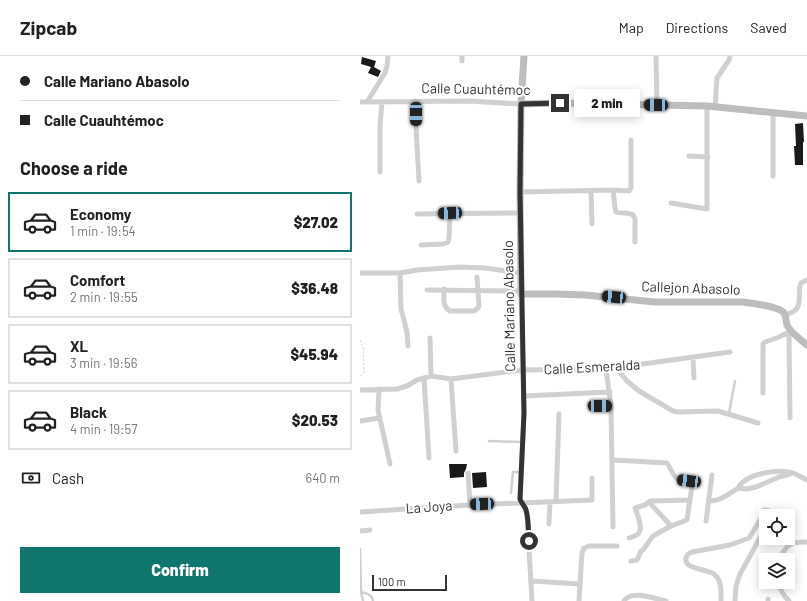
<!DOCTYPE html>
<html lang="en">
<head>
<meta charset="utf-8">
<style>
  body { margin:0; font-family:Barlow,sans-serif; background:#f6f6f6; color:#202124; height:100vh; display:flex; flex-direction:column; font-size:15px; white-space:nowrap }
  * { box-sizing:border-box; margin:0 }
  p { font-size:13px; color:#757577 }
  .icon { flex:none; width:22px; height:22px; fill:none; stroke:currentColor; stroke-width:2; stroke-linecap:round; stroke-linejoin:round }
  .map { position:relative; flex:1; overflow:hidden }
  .details { display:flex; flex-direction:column; background:#fff; width:360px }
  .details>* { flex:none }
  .hud { display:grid; align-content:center; height:88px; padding:0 20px; background:#fff }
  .tools { position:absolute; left:399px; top:453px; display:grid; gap:8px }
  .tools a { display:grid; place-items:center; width:36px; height:36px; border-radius:0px; background:#fff; box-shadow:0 2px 10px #0003; font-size:20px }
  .scale { position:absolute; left:12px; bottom:10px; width:75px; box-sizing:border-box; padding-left:4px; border:2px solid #333; border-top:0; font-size:11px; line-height:14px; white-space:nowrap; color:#333; -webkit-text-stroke:3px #fff; paint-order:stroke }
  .end { position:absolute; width:18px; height:18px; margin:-9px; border:5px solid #333; background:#fff; box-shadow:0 0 0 2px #fff }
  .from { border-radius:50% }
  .bubble { position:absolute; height:28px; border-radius:0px; background:#fff; box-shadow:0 2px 10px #0003; font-size:13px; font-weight:800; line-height:28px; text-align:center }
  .car { position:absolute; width:12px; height:24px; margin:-12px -6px; border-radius:5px; box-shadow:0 0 3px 1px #0007; background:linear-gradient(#222 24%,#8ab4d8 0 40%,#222 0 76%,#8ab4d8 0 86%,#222 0) }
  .hud b { display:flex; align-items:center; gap:14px; height:38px; font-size:15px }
  .hud b+b { border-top:1px solid #e0e0e0 }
  .hud i { width:10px; height:10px; background:#202124 }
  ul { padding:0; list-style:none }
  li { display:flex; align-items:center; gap:12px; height:60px; margin:0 8px 6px; padding:0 12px; border:2px solid #e0e0e0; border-radius:0px }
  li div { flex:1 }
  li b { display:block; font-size:15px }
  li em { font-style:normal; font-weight:800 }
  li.current { border-color:#0f766e }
  li>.icon { width:36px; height:36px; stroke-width:1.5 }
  h2 { padding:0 20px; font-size:18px; line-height:48px }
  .pay { display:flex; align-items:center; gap:10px; height:44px; padding:0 20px; font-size:15px }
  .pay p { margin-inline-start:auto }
  .button { display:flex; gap:8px; margin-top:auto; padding:8px 20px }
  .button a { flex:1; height:46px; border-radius:0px; background:#0f766e; color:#fff; font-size:16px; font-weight:800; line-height:46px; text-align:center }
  header { display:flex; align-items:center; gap:24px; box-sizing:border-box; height:56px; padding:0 20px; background:#fff; border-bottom:1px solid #e0e0e0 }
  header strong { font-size:19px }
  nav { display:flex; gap:22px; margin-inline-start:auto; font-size:14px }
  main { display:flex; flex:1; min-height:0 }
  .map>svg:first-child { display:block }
</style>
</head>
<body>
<header>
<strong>Zipcab</strong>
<nav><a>Map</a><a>Directions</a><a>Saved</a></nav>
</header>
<main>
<section class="details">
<div class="hud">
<b><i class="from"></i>Calle Mariano Abasolo</b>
<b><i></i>Calle Cuauhtémoc</b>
</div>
<h2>Choose a ride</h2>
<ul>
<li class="current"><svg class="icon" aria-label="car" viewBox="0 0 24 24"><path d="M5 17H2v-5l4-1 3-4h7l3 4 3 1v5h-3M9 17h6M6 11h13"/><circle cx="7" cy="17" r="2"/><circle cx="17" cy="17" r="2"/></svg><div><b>Economy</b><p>1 min · 19:54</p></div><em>$27.02</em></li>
<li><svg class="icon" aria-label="car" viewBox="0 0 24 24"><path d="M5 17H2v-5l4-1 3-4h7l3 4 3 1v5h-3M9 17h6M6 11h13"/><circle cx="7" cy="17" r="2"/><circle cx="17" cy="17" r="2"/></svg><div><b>Comfort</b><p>2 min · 19:55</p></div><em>$36.48</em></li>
<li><svg class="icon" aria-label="car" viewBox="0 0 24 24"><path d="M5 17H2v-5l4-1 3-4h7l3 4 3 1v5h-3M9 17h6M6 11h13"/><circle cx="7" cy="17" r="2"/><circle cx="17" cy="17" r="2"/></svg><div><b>XL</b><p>3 min · 19:56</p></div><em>$45.94</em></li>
<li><svg class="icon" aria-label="car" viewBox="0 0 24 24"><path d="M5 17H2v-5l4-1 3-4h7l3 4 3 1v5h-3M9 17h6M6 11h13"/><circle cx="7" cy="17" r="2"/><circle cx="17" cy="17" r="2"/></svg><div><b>Black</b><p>4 min · 19:57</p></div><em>$20.53</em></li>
</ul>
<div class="pay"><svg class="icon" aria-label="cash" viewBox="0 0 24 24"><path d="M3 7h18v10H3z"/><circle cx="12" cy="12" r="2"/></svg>Cash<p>640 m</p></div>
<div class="button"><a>Confirm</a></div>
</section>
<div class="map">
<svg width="447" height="545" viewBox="0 0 447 545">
  <rect width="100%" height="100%" fill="#fff"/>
  <path fill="#1a1a1a" d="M2,1L16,5L14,11L21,15L18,21L8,17L11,11L1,8Z
    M443,67L444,86H443V109H435L434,90H436L435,68Z
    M89,408H107L106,413L104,417V421L90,422Z
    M126,416L127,431L113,432L112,417Z"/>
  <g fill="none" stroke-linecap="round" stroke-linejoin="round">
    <path stroke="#cdcdcd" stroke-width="1" stroke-dasharray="2 2" stroke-linecap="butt" d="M0,284L3,291L4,316L2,319H0"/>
    <path stroke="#d0d0d0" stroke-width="2.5" d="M369,357L375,325
      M129,385L162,386
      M151,437L153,416H160
      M0,493L1,536C7,538 12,538 13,545
      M1,536L3,545"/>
    <path stroke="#d0d0d0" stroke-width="5" d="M296,0L297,49
      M102,5V0
      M55,45L56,71L59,125
      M0,46L108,45L161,48
      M7,46L25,17L27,10L28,0
      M355,51L357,22L369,4L370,0
      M329,100L348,101
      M20,116V70L22,46
      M413,120V57
      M253,134L269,135L271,132V84
      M231,135L232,168
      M160,136L253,134L255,152L256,156C262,158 268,156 273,159L275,163V186
      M311,147L347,153V50
      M57,158L160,157
      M61,189L83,188L88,186L89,182L90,157
      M0,217H40L57,214L100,211L125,212L161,217
      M40,217L41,253L47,276L48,290
      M84,233C84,241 82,251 90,255H114L117,253L119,250L117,221
      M67,234L161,235
      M161,238L164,357L160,443C162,449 166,452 167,458L172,545
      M425,259C428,258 432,257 434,255C443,249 437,235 441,227L447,224
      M429,276L430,362
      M70,282L71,320
      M333,301L334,322
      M256,312L267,325L279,335L313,355L318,356L358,355L398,367
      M246,313L251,350L253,471
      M64,322L69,402
      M91,323L96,395
      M19,333L18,354L30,408
      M0,334L37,333L47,330L57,324L71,320L91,323L162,314L246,313L370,296
      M403,337V288L405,286L419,281L431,275
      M164,340L250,336
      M229,349L251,350
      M0,365L19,362
      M253,404L307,407C311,412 312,420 319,424C323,426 327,425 332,427V430L327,464L311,470L293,480L283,494L281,495L277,504L271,505
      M108,417L110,449
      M378,432L387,433L396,431L419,421L430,418
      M196,445L199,358
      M349,445C358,445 362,442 369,438C371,436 374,435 377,433C379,431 380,428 383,426C393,417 420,413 433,417C438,419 443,422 447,424
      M289,446L311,470
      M0,456L110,449L232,444V422
      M346,465L352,419
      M189,468L190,446
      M0,475L10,474
      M269,482C272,481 276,480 278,478C284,473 277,458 275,452L285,449L290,445L330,444
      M418,504C428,489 428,485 447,486
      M171,525L220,528L219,545
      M418,526C420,534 423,539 429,545
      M220,528L222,497L224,492L229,490H257
      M264,545C271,533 295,543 306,545
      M361,545C361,536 362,524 354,518C347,513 323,513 326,502C327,498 329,497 332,496L370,489L389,482L402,461V457L404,454L410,455L411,460
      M375,545L376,530L380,518L406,471
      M408,545V543"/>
    <path stroke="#bdbdbd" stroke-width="7" d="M164,0L161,48L160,136L161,238H196L225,239L295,246H382C391,247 420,251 424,257C426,260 426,265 427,269C431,277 440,283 447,289
      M161,48L200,47L347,50L447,60"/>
  </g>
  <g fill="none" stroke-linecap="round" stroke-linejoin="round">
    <path stroke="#333" stroke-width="5" d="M169,485C168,475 169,464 166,454C165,450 161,447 160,443L164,357L160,136L161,48L200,47"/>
  </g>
  <g text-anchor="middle" stroke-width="4" stroke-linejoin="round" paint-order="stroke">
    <g font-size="14" fill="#333" stroke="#fff">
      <text transform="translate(116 33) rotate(1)" y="5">Calle Cuauhtémoc</text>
      <text transform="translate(331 232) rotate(2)" y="5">Callejon Abasolo</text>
      <text transform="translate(149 250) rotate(-91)" y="5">Calle Mariano Abasolo</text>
      <text transform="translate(232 311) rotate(-3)" y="5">Calle Esmeralda</text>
      <text transform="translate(69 451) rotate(-4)" y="5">La Joya</text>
    </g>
  </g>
</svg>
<div class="tools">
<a><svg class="icon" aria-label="locate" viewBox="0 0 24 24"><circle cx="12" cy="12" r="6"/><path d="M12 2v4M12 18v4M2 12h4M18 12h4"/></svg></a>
<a><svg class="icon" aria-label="layers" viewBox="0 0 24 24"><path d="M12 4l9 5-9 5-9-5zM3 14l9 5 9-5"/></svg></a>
</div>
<div class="scale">100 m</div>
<i class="end from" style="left:169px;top:485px"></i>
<i class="end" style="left:200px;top:47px"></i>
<div class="bubble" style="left:214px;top:33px;width:66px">2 min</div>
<i class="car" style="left:296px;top:49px;rotate:271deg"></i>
<i class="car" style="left:56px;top:58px;rotate:180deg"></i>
<i class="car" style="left:90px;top:157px;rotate:268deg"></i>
<i class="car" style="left:254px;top:241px;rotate:275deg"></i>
<i class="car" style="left:240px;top:350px;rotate:91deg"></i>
<i class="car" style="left:329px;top:425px;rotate:277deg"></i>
<i class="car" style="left:122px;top:448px;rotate:268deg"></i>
</div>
</main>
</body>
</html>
